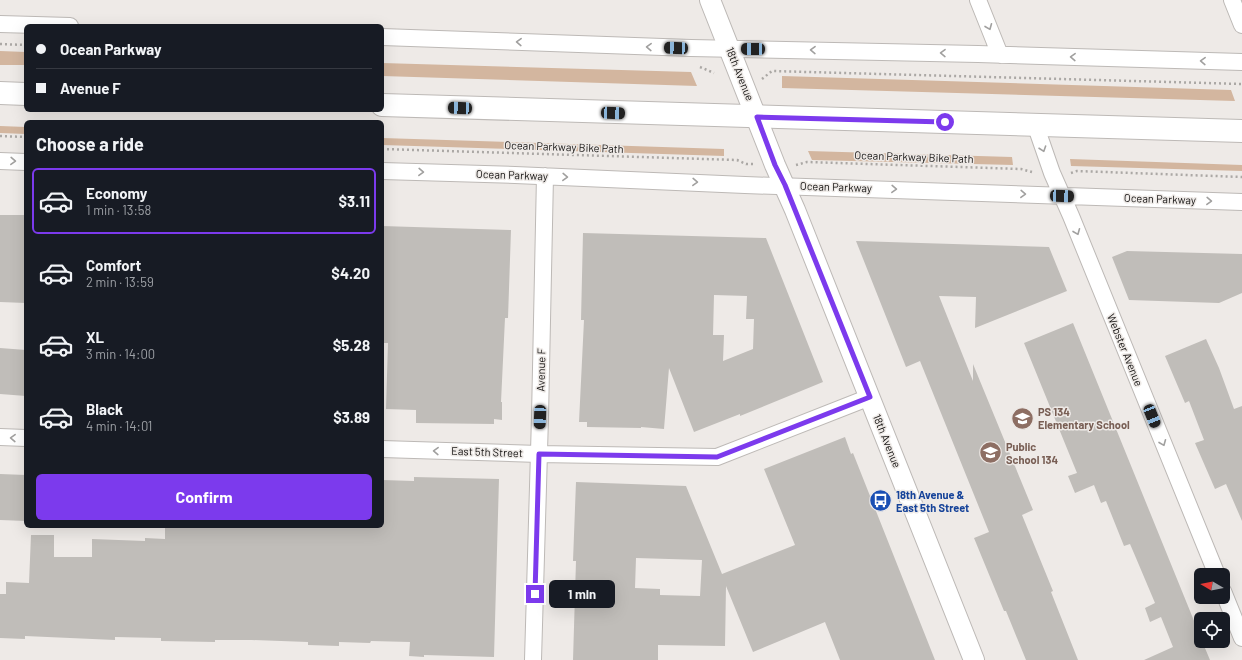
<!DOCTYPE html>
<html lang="en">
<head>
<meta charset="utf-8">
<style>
  body { margin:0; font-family:Barlow,sans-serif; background:#20242c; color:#f1f3f6; height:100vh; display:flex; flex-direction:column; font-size:15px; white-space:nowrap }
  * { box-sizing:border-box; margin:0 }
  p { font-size:13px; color:#9ea1a6 }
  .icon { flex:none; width:22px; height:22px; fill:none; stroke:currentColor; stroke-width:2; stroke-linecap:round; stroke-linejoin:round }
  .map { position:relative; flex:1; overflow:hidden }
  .drawer { position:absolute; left:24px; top:120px; width:360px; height:408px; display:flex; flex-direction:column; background:#171b24; border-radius:6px; box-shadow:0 4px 16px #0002 }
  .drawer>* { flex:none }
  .top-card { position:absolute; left:24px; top:24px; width:360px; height:88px; border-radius:6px; box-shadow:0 4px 16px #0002; display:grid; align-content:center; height:88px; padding:0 12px; background:#171b24 }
  .needle { width:26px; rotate:280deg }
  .buttons { position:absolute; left:1194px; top:568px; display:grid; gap:8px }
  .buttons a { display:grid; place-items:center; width:36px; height:36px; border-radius:6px; background:#171b24; box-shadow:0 4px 16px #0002; font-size:20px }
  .end { position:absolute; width:18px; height:18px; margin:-9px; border:5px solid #7c3aed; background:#fff; box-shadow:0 0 0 2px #fff }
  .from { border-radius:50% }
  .bubble { position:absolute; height:28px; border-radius:6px; background:#171b24; box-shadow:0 4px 16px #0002; font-size:13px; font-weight:700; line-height:28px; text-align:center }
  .car { position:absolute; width:12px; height:24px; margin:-12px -6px; border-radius:5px; box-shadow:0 0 3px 1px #0007; background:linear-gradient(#222 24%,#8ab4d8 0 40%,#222 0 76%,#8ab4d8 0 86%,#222 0) }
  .top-card b { display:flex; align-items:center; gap:14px; height:38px; font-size:15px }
  .top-card b+b { border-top:1px solid #363941 }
  .top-card i { width:10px; height:10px; background:#f1f3f6 }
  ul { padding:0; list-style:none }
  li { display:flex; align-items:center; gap:12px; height:66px; margin:0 8px 6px; padding:0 4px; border:2px solid transparent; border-radius:6px }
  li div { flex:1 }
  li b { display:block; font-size:15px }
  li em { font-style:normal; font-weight:700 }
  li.selected { border-color:#7c3aed }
  li>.icon { width:36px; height:36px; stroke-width:1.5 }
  h2 { padding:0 12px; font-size:18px; line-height:48px }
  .primary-button { display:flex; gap:8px; margin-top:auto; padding:8px 12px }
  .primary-button a { flex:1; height:46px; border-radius:6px; background:#7c3aed; color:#fff; font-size:16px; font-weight:700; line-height:46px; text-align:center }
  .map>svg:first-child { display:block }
</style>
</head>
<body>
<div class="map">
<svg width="1242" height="660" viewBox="0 0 1242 660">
  <rect width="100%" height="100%" fill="#eeeae7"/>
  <path fill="#d3b69f" d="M0,51L26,52V65H0Z
    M382,63L691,72L697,86L382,76Z
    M782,76L1231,90L1235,101L782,88Z
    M0,126L26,127V134L0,133Z
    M382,138L724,149V156L382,145Z
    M808,151L1012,157L1013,165L812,160Z
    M1070,159L1242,165V171L1071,166Z"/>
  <path fill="#c0bdb9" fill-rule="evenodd" d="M0,215H26V303L0,302Z
    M382,226L511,230L508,318H505L501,402H502V420L494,419V424L416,423V410L386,409L388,343H382Z
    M583,233L766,238L823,382L740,416V414L694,432L669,368L664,429L641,427V428L587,427V422H579L584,320H581ZM714,295L747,296L746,319H754L753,349L723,361L724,335H713Z
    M856,241L1049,247L1067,291L975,328L976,297L939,296L973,381V364L1033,510L1022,515L1053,591L1051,592L1078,660H1026L1006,611H1004L974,538L989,532L920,361L906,367Z
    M1127,251L1242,254V293L1219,303L1129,300L1112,257Z
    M1073,323L1201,638V641H1202L1210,660H1144L1173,647L1161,617L1150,622L1145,608L1155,603L1136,558L1130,544L1124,546L1106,501L1101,503L1094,485L1075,493L1068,476L1077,473L1024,343Z
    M1206,339L1219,368L1234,409L1242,406V521L1226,484L1215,489L1195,443L1204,440L1189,401L1185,403L1165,356Z
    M0,348L26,350V396L0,394Z
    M845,437L851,454L853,453L935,660H840L825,622L753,652L726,586L725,646L658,645V660H573L576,561H573L576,482L686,486L722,574L795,545L764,469ZM636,558L702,560L700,596L660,595V589L635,588Z
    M0,474L26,475V521L0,520Z
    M414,477L499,479L494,657L424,655V657L409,656L410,642L371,641L370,643L339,642V646L308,645V642L252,640H215V642L161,641V638L115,637V640L25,636V639L0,638V594H6V582L29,583L31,535H54V557H92V539L145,541V538L165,539V526H382V480L414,481Z"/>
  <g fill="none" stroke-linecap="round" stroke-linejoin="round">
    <defs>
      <path id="minor" d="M978,0L1000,55
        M1232,0L1242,25
        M0,24L70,26
        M382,37L691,48L978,54L1242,62
        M1035,124L1052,173L1071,216L1217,575
        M0,161L26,162
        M382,171L515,175L745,185L1242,202
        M0,437L26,438
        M382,449L539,454L717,457L870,397
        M1223,591L1242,638
        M533,660L540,417L545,176"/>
      <path id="tertiary" d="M710,0L775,165L795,210L974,660"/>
      <path id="primary" d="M0,93L26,94
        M382,105L1242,131"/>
    </defs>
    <use href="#minor" stroke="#bdb9b6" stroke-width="18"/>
    <use href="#tertiary" stroke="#bdb9b6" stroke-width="22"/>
    <use href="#primary" stroke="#bdb9b6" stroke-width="24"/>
    <path stroke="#aba8a5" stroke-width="2.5" stroke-dasharray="2 3" stroke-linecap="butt" d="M0,44L26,45
      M700,67L714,73
      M762,79L772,71L1242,84
      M0,136L26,137
      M382,149L737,160L746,164H753
      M796,165L807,162L1021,169L1032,172
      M1071,173L1077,171L1242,177"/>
    <use href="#minor" stroke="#fff" stroke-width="16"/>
    <use href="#tertiary" stroke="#fff" stroke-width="20"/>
    <use href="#primary" stroke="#fff" stroke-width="22"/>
  </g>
  <defs><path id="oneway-chevron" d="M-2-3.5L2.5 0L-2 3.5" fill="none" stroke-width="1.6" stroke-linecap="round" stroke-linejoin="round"/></defs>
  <g stroke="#a1a09f">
    <use href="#oneway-chevron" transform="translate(989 27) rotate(68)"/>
    <use href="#oneway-chevron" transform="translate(519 42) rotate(-178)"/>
    <use href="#oneway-chevron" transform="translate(649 47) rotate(-178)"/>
    <use href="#oneway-chevron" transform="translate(813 50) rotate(-179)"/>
    <use href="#oneway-chevron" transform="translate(943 53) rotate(-179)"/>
    <use href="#oneway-chevron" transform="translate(1073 57) rotate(-178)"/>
    <use href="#oneway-chevron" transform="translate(1203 61) rotate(-178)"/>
    <use href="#oneway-chevron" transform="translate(1043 149) rotate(71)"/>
    <use href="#oneway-chevron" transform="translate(13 161) rotate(2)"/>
    <use href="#oneway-chevron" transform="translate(421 172) rotate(2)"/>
    <use href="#oneway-chevron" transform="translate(565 177) rotate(2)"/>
    <use href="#oneway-chevron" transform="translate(695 182) rotate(2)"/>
    <use href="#oneway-chevron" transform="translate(894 189) rotate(2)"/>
    <use href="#oneway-chevron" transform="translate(1023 194) rotate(2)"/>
    <use href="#oneway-chevron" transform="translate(1209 201) rotate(2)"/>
    <use href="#oneway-chevron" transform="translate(1077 232) rotate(68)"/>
    <use href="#oneway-chevron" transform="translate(13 438) rotate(-178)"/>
    <use href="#oneway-chevron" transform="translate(1163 443) rotate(68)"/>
    <use href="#oneway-chevron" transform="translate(436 451) rotate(-178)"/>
  </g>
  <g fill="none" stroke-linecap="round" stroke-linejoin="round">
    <path stroke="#7c3aed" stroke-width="5" d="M535,594L539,454L717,457L870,397L785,185L775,165L757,117L945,122"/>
  </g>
  <defs>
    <symbol id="school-disc" viewBox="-11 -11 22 22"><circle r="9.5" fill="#8d6e63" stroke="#eeeae7"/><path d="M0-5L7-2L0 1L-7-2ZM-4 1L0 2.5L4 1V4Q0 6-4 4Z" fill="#fff"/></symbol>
    <symbol id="bus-disc" viewBox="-11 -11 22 22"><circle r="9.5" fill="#1a4fb4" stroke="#eeeae7"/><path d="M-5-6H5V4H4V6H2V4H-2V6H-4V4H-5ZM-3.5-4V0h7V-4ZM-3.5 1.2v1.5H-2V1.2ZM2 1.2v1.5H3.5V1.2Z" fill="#fff"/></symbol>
  </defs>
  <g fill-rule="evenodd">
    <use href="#school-disc" x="1010" y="406" width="25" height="25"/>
    <use href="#school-disc" x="978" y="440" width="25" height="25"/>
    <use href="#bus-disc" x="868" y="488" width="25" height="25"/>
  </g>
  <g text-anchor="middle" stroke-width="3" stroke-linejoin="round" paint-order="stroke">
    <g font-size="11" fill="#131110" stroke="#eeeae7">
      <text transform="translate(740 74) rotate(68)" y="4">18th Avenue</text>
      <text transform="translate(564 147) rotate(2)" y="4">Ocean Parkway Bike Path</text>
      <text transform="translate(914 157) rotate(2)" y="4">Ocean Parkway Bike Path</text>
      <text transform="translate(512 175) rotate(2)" y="4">Ocean Parkway</text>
      <text transform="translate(836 187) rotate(2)" y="4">Ocean Parkway</text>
      <text transform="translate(1160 199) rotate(2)" y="4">Ocean Parkway</text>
      <text transform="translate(1125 350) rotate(68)" y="4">Webster Avenue</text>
      <text transform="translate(541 370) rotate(-89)" y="4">Avenue F</text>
      <text transform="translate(887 441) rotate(68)" y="4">18th Avenue</text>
      <text transform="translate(487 452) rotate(2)" y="4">East 5th Street</text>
    </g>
    <g font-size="11" font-weight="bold" fill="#785e54" stroke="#eeeae7" text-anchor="start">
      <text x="1038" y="416">PS 134<tspan x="1038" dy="13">Elementary School</tspan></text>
      <text x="1006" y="451">Public<tspan x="1006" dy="13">School 134</tspan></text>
    </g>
    <g font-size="11" font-weight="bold" fill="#164399" stroke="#eeeae7" text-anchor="start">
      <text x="896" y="499">18th Avenue &amp;<tspan x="896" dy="13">East 5th Street</tspan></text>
    </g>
  </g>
</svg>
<div class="buttons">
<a><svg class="needle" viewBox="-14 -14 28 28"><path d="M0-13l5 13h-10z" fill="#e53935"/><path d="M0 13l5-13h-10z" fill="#9ea1a6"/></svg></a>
<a><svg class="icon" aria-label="locate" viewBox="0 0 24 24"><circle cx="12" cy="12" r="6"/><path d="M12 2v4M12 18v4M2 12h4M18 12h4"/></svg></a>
</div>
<i class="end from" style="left:945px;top:122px"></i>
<i class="end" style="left:535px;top:594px"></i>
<div class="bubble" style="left:549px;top:580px;width:66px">1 min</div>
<i class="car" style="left:676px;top:48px;rotate:272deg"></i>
<i class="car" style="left:753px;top:49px;rotate:271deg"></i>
<i class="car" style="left:460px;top:108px;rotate:272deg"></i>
<i class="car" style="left:613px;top:113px;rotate:92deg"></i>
<i class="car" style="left:1062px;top:196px;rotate:92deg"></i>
<i class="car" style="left:1152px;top:416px;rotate:158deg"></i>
<i class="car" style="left:540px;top:417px;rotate:182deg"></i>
<div class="top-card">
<b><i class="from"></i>Ocean Parkway</b>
<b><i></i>Avenue F</b>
</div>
<section class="drawer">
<h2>Choose a ride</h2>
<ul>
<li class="selected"><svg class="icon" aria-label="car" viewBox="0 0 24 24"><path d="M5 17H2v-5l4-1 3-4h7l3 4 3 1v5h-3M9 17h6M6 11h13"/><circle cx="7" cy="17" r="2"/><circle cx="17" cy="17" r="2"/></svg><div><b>Economy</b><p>1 min · 13:58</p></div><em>$3.11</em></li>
<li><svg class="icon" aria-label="car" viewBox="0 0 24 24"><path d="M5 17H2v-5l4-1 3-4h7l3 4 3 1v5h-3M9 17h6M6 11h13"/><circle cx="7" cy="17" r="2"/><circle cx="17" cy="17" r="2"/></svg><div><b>Comfort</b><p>2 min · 13:59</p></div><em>$4.20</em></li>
<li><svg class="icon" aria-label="car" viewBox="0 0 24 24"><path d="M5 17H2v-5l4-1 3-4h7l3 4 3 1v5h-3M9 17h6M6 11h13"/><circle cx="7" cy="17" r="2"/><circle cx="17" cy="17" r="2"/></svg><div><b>XL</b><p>3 min · 14:00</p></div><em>$5.28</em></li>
<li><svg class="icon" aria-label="car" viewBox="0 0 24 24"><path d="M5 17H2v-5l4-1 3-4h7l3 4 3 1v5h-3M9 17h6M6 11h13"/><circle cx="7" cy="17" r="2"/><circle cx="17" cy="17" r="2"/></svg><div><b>Black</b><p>4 min · 14:01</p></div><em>$3.89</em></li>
</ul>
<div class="primary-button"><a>Confirm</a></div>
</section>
</div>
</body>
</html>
